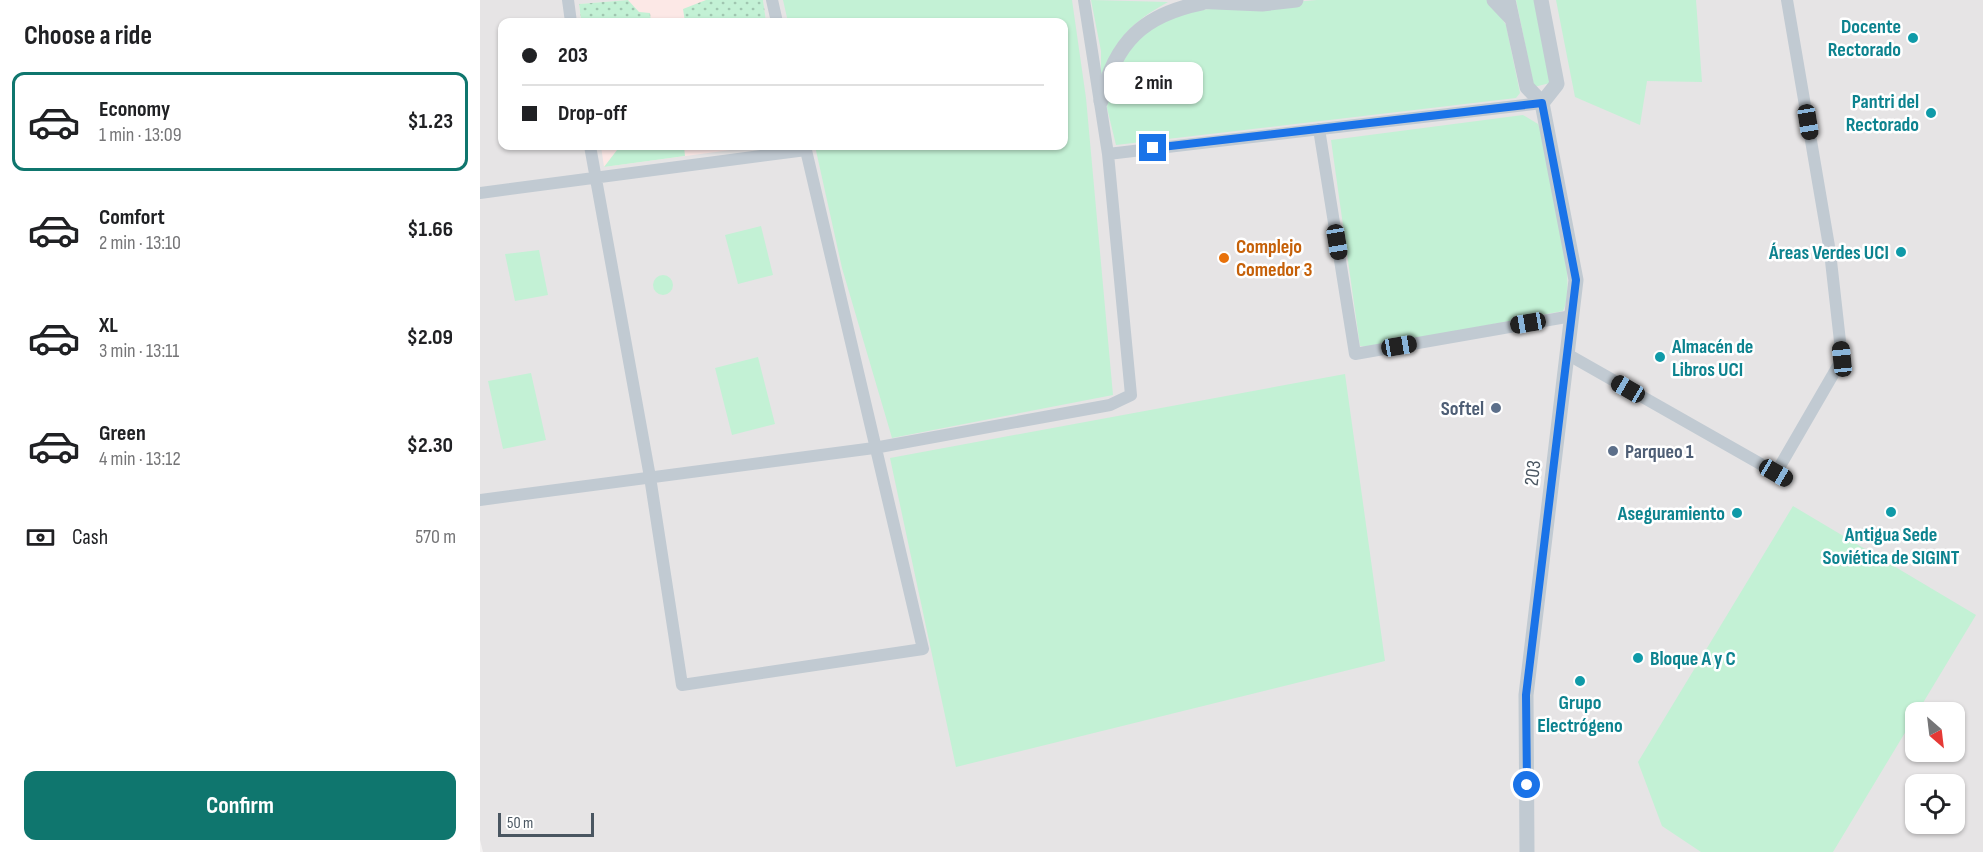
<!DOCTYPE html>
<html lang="en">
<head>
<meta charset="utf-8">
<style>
  body { margin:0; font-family:"Sofia Sans Condensed",sans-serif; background:#f2f2f2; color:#202124; height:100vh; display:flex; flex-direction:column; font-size:22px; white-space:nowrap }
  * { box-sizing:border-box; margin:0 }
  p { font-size:20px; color:#757577 }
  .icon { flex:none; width:33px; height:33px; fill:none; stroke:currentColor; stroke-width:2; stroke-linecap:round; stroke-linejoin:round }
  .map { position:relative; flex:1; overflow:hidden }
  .sheet { display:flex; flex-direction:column; background:#fff; width:480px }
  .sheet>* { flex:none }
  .banner { position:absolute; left:18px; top:18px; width:570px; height:132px; border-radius:12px; box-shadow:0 2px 4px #0004; display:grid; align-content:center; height:132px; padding:0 24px; background:#fff }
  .needle { width:39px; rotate:152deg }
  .fabs { position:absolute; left:1425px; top:702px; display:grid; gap:12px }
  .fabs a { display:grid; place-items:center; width:60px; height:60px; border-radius:12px; background:#fff; box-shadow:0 2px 4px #0004; font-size:30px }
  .scale { position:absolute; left:18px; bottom:15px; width:96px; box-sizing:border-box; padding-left:6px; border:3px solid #4a5661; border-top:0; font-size:16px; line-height:21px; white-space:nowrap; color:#4a5661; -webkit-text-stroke:4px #fff; paint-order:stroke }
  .end { position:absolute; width:27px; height:27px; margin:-14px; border:8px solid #1a73e8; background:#fff; box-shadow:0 0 0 3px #fff }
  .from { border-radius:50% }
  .bubble { position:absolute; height:42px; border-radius:12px; background:#fff; box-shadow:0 2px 4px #0004; font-size:20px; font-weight:700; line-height:42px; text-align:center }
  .car { position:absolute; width:18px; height:36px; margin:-18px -9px; border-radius:8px; box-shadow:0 0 4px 2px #0007; background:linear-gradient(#222 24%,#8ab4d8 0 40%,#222 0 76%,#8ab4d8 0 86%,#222 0) }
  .banner b { display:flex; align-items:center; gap:21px; height:57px; font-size:22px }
  .banner b+b { border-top:2px solid #e0e0e0 }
  .banner i { width:15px; height:15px; background:#202124 }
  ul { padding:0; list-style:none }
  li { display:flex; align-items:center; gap:18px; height:99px; margin:0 12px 9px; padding:0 12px; border:3px solid transparent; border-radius:12px }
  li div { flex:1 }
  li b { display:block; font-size:22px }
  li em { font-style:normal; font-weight:700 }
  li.selected { border-color:#0f766e }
  li>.icon { width:54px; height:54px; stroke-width:1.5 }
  h2 { padding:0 24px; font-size:27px; line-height:72px }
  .pay { display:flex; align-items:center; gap:15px; height:66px; padding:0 24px; font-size:22px }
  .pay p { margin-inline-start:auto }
  .action { display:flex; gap:12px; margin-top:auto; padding:12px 24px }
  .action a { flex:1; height:69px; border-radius:12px; background:#0f766e; color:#fff; font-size:24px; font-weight:700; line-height:69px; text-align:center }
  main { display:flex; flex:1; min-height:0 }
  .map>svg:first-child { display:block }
</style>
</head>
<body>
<main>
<section class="sheet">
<h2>Choose a ride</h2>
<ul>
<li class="selected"><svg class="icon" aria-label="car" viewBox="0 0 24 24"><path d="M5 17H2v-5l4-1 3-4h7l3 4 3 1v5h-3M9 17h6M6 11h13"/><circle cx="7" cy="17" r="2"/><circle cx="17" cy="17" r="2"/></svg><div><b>Economy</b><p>1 min · 13:09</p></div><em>$1.23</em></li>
<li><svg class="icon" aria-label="car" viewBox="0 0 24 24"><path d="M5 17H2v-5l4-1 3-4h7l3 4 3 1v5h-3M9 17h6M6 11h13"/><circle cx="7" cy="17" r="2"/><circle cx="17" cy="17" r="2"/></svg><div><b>Comfort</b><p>2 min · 13:10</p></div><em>$1.66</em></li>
<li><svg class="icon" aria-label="car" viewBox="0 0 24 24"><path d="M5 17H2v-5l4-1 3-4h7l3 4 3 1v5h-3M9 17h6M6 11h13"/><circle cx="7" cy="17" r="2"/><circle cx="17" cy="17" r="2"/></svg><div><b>XL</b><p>3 min · 13:11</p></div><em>$2.09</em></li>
<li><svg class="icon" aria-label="car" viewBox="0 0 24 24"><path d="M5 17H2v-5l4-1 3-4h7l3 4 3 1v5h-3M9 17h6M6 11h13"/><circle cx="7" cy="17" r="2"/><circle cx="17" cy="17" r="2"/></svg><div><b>Green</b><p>4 min · 13:12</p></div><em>$2.30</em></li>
</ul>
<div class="pay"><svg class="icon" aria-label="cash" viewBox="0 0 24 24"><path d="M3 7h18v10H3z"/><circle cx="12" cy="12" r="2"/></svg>Cash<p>570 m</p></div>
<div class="action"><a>Confirm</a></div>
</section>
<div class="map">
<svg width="1503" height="852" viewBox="0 0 1503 852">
  <defs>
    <pattern id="garden-dots" width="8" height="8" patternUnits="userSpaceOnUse" patternTransform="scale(1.5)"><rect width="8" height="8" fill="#c3f1d5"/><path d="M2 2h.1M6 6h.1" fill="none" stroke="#a0c6b0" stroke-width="1.8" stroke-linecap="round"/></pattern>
  </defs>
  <rect width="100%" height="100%" fill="#f5f3f3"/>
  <path fill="#e6e4e5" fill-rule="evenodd" d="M0,0H1503V852H3L0,840ZM22,22H584V146H22ZM1436,712H1474V752H1436ZM1436,784H1474V824H1436Z"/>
  <path fill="#fce8e6" d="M148,0H283L286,22H101L99,4Z
    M121,146H280L124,167Z"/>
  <path fill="#c3f1d5" d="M303,0H592L606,98L633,395L412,438L362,268L335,146H584V22H308Z
    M611,0L688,2C652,22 634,39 621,79V51Z
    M837,0H1010L1026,25L1040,93L1036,98L636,145L627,108L629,92L634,75L662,32L708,11Z
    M1036,0H1054L1070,83L1054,87Z
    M1076,0H1216L1222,82L1167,81L1160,125L1095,97Z
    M1043,115L1058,124L1064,141C1071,178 1098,281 1083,311L890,347L880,346L851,140Z
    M171,146H204L205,156L124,167L137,150Z
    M281,226L293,275L258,284L245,235Z
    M59,250L68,295L35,301L25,254Z
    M173 285a10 10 0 1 1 20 0a10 10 0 1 1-20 0Z
    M278,357L295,424L252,435L235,368Z
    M51,373L66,440L23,449L8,381Z
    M865,374L905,661L476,767L410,458Z
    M1313,506L1496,615L1353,852H1221L1182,826L1158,762Z"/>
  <path fill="url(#garden-dots)" d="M148,0L159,12L170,13L171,22H104L101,20L99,4Z
    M226,0H283L286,21L205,22L203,9Z"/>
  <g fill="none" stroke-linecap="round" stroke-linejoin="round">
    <path stroke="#c1cad2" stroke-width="12" d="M88,0L91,22
      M292,0L297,22
      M839,129L875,354L1092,316
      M110,146L170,477L202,685L443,649L325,146
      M628,154L1062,103
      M0,193L326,150
      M1087,354L1307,479
      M1296,473L1362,359L1350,252L1307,0
      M0,500L394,448L630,405L651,395L628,154L604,0"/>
    <path stroke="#c1cad2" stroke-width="15" d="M1014,0L1032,19
      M1028,0L1047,87L1062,103L1077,84L1061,0
      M712,1L782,4L816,0
      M621,101C635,42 663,15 722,3
      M1047,852L1046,695L1096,280L1062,103"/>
  </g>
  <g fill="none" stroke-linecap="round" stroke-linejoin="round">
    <path stroke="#1a73e8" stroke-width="8" d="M673,148L1062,103L1096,280L1046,695L1047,785"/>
  </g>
  <g fill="#0f9aa8" stroke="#fff" stroke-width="2">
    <circle cx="1433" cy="38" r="6"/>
    <circle cx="1451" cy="113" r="6"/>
    <circle cx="1421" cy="252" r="6"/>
    <circle cx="1180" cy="357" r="6"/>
    <circle cx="1411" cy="512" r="6"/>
    <circle cx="1257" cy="513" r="6"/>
    <circle cx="1158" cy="658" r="6"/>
    <circle cx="1100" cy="681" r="6"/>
  </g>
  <circle fill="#e8710a" stroke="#fff" stroke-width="2" cx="744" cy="258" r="6"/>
  <g fill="#5c6f8a" stroke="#fff" stroke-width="2">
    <circle cx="1016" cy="408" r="6"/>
    <circle cx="1133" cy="451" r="6"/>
  </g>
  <g text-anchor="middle" stroke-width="5" stroke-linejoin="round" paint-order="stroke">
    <g font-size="20" font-weight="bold" fill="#0d838f" stroke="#fff" text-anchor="end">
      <text x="1421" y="33">Docente<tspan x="1421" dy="23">Rectorado</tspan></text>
      <text x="1439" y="108">Pantri del<tspan x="1439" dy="23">Rectorado</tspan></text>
      <text x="1409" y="259">Áreas Verdes UCI</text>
      <text x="1192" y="353" text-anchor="start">Almacén de<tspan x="1192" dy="23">Libros UCI</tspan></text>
      <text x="1245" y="520">Aseguramiento</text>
      <text x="1411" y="541" text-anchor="middle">Antigua Sede<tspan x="1411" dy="23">Soviética de SIGINT</tspan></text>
      <text x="1170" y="665" text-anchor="start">Bloque A y C</text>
      <text x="1100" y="709" text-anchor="middle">Grupo<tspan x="1100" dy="23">Electrógeno</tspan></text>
    </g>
    <g font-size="20" font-weight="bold" fill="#c56008" stroke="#fff" text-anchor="start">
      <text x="756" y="253">Complejo<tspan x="756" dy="23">Comedor 3</tspan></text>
    </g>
    <g font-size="20" font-weight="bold" fill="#4e5e75" stroke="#fff" text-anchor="end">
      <text x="1004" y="415">Softel</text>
      <text x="1145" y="458" text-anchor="start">Parqueo 1</text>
    </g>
    <g font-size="20" fill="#4a5661" stroke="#fff">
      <text transform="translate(1052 473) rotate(-83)" y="7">203</text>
    </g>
  </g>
</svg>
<div class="fabs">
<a><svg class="needle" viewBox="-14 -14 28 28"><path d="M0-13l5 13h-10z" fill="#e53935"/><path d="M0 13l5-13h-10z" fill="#757577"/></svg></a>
<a><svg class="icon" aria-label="locate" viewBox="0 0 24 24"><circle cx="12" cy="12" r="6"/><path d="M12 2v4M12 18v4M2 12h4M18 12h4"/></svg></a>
</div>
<div class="scale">50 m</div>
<i class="end from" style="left:1047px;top:785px"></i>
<i class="end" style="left:673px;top:148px"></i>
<div class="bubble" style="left:624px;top:62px;width:99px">2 min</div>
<i class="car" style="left:1328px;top:122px;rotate:171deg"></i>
<i class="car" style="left:857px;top:242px;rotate:171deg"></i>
<i class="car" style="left:1048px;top:323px;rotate:260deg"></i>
<i class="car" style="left:919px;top:346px;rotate:80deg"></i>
<i class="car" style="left:1362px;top:359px;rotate:354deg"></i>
<i class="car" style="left:1148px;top:389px;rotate:300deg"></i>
<i class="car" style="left:1296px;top:473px;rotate:120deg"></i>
<div class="banner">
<b><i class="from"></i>203</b>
<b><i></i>Drop-off</b>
</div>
</div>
</main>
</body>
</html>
